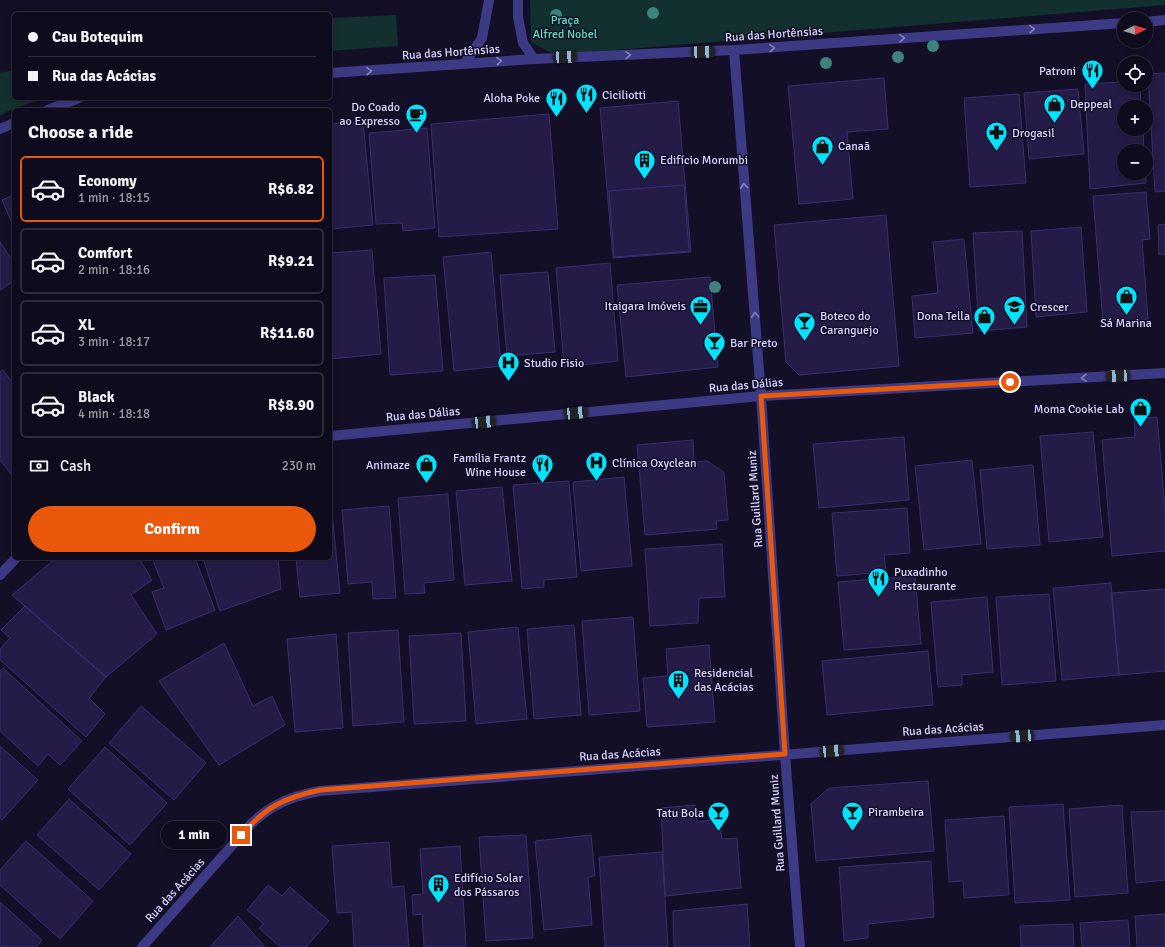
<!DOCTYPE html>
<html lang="en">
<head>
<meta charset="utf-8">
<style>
  body { margin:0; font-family:Signika,sans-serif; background:#171425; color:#f1f3f6; height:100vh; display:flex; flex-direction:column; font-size:15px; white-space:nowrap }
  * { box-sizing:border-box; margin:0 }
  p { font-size:13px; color:#9b9ba3 }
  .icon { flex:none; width:22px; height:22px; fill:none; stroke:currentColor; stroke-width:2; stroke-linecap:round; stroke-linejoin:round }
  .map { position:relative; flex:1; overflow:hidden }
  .side { position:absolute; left:12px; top:108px; width:320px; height:452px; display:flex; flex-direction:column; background:#0e0b1c; border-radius:6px; box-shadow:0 2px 6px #0003,0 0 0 1px #2e2b3b }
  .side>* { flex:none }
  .banner { position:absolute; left:12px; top:12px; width:320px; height:88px; border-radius:6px; box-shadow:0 2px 6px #0003,0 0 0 1px #2e2b3b; display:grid; align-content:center; height:88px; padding:0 16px; background:#0e0b1c }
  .needle { width:26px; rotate:85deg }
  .fabs { position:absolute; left:1117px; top:12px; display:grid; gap:8px }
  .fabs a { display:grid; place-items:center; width:36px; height:36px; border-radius:50%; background:#0e0b1c; box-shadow:0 2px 6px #0003,0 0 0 1px #2e2b3b; font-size:20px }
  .end { position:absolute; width:18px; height:18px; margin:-9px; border:5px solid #ea580c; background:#fff; box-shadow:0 0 0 2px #fff }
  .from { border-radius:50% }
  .bubble { position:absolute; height:28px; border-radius:14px; background:#0e0b1c; box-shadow:0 2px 6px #0003,0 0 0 1px #2e2b3b; font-size:13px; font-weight:800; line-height:28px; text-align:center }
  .car { position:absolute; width:12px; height:24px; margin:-12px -6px; border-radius:5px; box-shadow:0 0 3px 1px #0007; background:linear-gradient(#222 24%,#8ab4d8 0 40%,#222 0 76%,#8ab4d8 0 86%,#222 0) }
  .banner b { display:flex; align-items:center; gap:14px; height:38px; font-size:15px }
  .banner b+b { border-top:1px solid #2e2b3b }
  .banner i { width:10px; height:10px; background:#f1f3f6 }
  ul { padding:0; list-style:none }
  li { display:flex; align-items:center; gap:12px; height:66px; margin:0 8px 6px; padding:0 8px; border:2px solid #2e2b3b; border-radius:6px }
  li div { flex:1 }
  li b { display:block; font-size:15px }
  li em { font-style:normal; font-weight:800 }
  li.current { border-color:#ea580c }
  li>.icon { width:36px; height:36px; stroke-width:1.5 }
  h2 { padding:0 16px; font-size:18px; line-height:48px }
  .pay { display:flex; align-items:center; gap:10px; height:44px; padding:0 16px; font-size:15px }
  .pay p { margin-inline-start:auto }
  .cta { display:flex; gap:8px; margin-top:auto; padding:8px 16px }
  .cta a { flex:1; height:46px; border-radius:24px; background:#ea580c; color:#fff; font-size:16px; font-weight:800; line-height:46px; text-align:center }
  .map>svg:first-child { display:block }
</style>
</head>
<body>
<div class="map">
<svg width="1165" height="947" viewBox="0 0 1165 947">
  <rect width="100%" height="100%" fill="#130f26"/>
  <path fill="#12302f" d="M530,0H1165V5L555,55L531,42Z
    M396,15L398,46L330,51V18Z
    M14,70V98H43L8,111L0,116V71L1,73Z"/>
  <path fill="#241b47" stroke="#3b2d73" d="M1165,73V191L1155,192L1148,74Z
    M884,78L888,129L847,132L853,199L799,204L788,86Z
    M1124,82V85H1140L1141,107H1124V129H1143L1144,151H1124V173H1146V183L1090,189L1085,84Z
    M1078,89L1084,154L1029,159L1024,93Z
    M1019,94L1026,183L970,187L964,98Z
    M678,101L691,252L613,258L600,108Z
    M549,114L558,229L439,237L431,124Z
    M363,122L373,225L330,229V124Z
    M427,128L435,228L403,231L402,223L376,224L369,133Z
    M684,185L689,251L614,257L609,191Z
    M1146,192L1150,239L1142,240L1148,319L1103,323L1093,196Z
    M14,195V228L2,200Z
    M886,215L899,366L799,375L786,362L774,225Z
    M1165,224V254L1159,255L1158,225Z
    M1081,227L1087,312L1036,317L1031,231Z
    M1022,231L1027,327L979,331L973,233Z
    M964,239L973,333L915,338L912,296L938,293L933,242Z
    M0,242L14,263V281L0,290Z
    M372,250L381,354L330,359V253Z
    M491,252L501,366L454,371L443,257Z
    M610,263L618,361L564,367L556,268Z
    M548,272L555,352L507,356L500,275Z
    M435,275L443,371L390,375L384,278Z
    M710,277L718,367L626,377L617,285Z
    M3,370L14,385V473L12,475L0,460V372Z
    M1157,417L1165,508V551L1112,556L1102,440L1135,437L1134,419Z
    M1093,432L1103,537L1049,542L1040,436Z
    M904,437L909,500L819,508L813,444Z
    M693,440L694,462L707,461L724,472L728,520L716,521L717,529L645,535L637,445Z
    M972,460L981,544L924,550L915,466Z
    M1033,465L1040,545L987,549L980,470Z
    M624,477L632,566L581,571L573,482Z
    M569,481L577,577L544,580V587L522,589L513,485Z
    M502,487L512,581L465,585L456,491Z
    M448,494L454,580L424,583L425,593L405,594L398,498Z
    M330,502H331L340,593L300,597L296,558H330Z
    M389,506L396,598L373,599L372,582L348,584L342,510Z
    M907,508L910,553L884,555L886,572L837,576L832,513Z
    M722,544L725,597L699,598L698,623L650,626L645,549Z
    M56,558H139L152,580L131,595L157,634L106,677L12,595Z
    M152,558H195L215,610L166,630L152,592L164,588Z
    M203,558H278L281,589L220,611Z
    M915,576L921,644L844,650L838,582Z
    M1111,583L1119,675L1062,680L1053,588Z
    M1165,589V671L1119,675L1111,593Z
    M1049,594L1056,681L1002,685L996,597Z
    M987,597L993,672L962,675V685L938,687L931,602Z
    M25,606L106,677L89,698L105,714L86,737L0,660V649L10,638L1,630Z
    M633,617L640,711L589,715L582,621Z
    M574,625L581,715L534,719L527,629Z
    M518,627L527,719L476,724L468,632Z
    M398,630L404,722L353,726L348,633Z
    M461,633L466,721L414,724L409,636Z
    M336,634L343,728L295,732L287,639Z
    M224,643L253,706L272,696L285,725L219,765L159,681Z
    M709,645L715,722L647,727L643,678L668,676L666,649Z
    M928,651L933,705L827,715L822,661Z
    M3,668L82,741L60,765L48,754L38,766L0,731V671Z
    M141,706L206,763L174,800L109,743Z
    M0,746L38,780L2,820L0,818Z
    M105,747L167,803L130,845L68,789Z
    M928,781L934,851L816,861L811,804L829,788Z
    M69,799L131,854L99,890L37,835Z
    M1063,804L1070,900L1015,903L1009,807Z
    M695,805L697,822L719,819L722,839L737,838L741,888L665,896L661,808Z
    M1122,805L1128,893L1075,897L1069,809Z
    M1165,811V880L1136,883L1131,812Z
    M1004,816L1009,895L964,898L963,881L949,882L945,820Z
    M526,835L533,938L486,941L479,837Z
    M591,835L595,876L588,877L592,925L544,930L535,841Z
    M26,841L93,901L60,939L0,885V870Z
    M389,842L392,887L404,886L409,947H354L352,912L337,913L332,846Z
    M460,846L466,947H424L422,914L413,915L412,895L423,894L420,849Z
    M662,852L668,947H605L599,857Z
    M931,861L934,917L868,924V938L844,941L839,867Z
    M268,885L282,896L290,887L329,921L306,947H280L259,928L264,924L247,910Z
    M0,902L42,940L36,947H0Z
    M747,904L750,947H674L673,911Z
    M1165,914V947H1137L1135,916Z
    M238,916L265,947H210Z
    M1128,920L1130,947H1082L1080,923Z
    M1073,924L1074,947H1021L1020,926Z"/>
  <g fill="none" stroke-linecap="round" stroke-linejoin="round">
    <path stroke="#3d3a85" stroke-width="10" d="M734,50L761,396L785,754L800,947
      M330,436L761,396L1165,373
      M0,575L16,558
      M142,947L251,824C272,804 292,796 320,791L1165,725"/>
    <path stroke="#3d3a85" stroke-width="10" d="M518,0V17L523,43L534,59
      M1146,22L1165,20
      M464,64L482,38L489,0
      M330,73L534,59L734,50L1124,23
      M48,110L79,98
      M0,129L14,123"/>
  </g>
  <g fill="#3d827b">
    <circle cx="653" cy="13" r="6"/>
    <circle cx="556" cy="15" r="6"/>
    <circle cx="933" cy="46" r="6"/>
    <circle cx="898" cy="57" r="6"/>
    <circle cx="826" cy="63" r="6"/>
    <circle cx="715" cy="287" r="6"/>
  </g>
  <defs><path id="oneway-chevron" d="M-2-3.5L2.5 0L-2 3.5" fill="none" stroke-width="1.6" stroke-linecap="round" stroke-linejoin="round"/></defs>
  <g stroke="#837fbc">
    <use href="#oneway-chevron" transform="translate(1032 29) rotate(-4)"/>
    <use href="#oneway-chevron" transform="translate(902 38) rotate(-4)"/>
    <use href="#oneway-chevron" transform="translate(772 48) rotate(-4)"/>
    <use href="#oneway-chevron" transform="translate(628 55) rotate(-2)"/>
    <use href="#oneway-chevron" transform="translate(499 61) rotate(-5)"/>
    <use href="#oneway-chevron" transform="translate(369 71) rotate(-4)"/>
    <use href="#oneway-chevron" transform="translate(744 186) rotate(-95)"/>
    <use href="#oneway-chevron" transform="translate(755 315) rotate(-95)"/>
    <use href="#oneway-chevron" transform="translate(1084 378) rotate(177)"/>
  </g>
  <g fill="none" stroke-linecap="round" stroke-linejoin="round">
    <path stroke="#ea580c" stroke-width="5" d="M241,835C266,807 283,798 320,790L785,754L761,396L1010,382"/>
  </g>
  <defs>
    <symbol id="restaurant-pin" viewBox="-11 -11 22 30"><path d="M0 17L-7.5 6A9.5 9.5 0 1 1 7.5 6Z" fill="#00e5ff" stroke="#130f26"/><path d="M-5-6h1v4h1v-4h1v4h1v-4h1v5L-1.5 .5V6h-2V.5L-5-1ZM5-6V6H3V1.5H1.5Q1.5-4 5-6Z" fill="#111"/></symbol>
    <symbol id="shop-pin" viewBox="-11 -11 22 30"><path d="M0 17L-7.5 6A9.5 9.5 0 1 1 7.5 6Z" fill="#00e5ff" stroke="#130f26"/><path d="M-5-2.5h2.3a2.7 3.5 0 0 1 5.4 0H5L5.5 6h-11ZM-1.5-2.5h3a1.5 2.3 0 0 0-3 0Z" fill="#111"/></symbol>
    <symbol id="cafe-pin" viewBox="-11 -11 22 30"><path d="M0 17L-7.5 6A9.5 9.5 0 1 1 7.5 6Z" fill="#00e5ff" stroke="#130f26"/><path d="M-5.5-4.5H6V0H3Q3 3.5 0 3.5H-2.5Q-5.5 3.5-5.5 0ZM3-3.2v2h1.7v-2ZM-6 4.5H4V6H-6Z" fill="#111"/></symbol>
    <symbol id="pharmacy-pin" viewBox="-11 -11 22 30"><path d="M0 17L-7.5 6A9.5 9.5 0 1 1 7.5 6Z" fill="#00e5ff" stroke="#130f26"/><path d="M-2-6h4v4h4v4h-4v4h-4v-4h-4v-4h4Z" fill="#111"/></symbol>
    <symbol id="building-pin" viewBox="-11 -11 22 30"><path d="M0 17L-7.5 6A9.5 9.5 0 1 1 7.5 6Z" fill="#00e5ff" stroke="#130f26"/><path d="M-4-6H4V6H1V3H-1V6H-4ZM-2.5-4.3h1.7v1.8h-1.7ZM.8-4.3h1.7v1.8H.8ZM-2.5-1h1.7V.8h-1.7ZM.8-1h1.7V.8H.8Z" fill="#111"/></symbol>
    <symbol id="office-pin" viewBox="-11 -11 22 30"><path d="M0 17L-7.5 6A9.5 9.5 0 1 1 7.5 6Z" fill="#00e5ff" stroke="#130f26"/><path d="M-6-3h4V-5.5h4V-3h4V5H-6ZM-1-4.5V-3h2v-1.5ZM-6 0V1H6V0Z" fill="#111"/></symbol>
    <symbol id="school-pin" viewBox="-11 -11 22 30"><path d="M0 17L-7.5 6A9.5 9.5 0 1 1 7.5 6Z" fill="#00e5ff" stroke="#130f26"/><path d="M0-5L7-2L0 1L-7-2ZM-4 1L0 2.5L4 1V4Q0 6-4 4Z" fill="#111"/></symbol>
    <symbol id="bar-pin" viewBox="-11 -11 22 30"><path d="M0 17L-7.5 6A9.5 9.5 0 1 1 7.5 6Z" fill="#00e5ff" stroke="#130f26"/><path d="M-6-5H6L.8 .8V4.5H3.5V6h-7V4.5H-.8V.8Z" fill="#111"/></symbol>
    <symbol id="hospital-pin" viewBox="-11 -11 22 30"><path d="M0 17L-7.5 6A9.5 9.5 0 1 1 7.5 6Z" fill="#00e5ff" stroke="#130f26"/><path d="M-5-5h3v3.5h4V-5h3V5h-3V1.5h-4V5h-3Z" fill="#111"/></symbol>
  </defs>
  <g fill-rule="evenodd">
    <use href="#restaurant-pin" x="1080" y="58" width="25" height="34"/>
    <use href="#restaurant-pin" x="574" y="82" width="25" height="34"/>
    <use href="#restaurant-pin" x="544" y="86" width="25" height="34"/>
    <use href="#shop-pin" x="1042" y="92" width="25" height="34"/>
    <use href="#cafe-pin" x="404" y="102" width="25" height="34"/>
    <use href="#pharmacy-pin" x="984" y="120" width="25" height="34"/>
    <use href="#shop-pin" x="810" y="134" width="25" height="34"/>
    <use href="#building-pin" x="632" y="148" width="25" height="34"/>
    <use href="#shop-pin" x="1114" y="284" width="25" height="34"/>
    <use href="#office-pin" x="688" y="294" width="25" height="34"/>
    <use href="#school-pin" x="1002" y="294" width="25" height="34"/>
    <use href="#shop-pin" x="972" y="304" width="25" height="34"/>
    <use href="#bar-pin" x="792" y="310" width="25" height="34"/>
    <use href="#bar-pin" x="702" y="330" width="25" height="34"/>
    <use href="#hospital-pin" x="496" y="350" width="25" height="34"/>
    <use href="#shop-pin" x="1128" y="396" width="25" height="34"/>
    <use href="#hospital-pin" x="584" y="450" width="25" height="34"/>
    <use href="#shop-pin" x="414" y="452" width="25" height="34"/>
    <use href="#restaurant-pin" x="530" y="452" width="25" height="34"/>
    <use href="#restaurant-pin" x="866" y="566" width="25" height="34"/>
    <use href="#building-pin" x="666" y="668" width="25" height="34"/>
    <use href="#bar-pin" x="840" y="800" width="25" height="34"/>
    <use href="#bar-pin" x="706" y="800" width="25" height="34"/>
    <use href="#building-pin" x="426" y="872" width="25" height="34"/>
  </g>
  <g text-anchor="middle" stroke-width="3" stroke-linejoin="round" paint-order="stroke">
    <g font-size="12" fill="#5fe0c0" stroke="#130f26">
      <text x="565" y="24">Praça<tspan x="565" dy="14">Alfred Nobel</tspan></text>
    </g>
    <g font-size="12" fill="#d9d4ff" stroke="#130f26">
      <text transform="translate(774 34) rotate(-4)" y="4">Rua das Hortênsias</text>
      <text transform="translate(451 52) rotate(-4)" y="4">Rua das Hortênsias</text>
      <text transform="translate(746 385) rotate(-5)" y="4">Rua das Dálias</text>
      <text transform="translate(423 414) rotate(-5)" y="4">Rua das Dálias</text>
      <text transform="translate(755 499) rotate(-94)" y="4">Rua Guillard Muniz</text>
      <text transform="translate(943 729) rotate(-4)" y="4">Rua das Acácias</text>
      <text transform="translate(620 754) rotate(-4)" y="4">Rua das Acácias</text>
      <text transform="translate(777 823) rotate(-94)" y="4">Rua Guillard Muniz</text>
      <text transform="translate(175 890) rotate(-48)" y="4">Rua das Acácias</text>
    </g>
    <g font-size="12" fill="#d9d4ff" stroke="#130f26" text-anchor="start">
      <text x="1076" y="75" text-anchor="end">Patroni</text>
      <text x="602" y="99">Ciciliotti</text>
      <text x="540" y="102" text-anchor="end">Aloha Poke</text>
      <text x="1070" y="108">Deppeal</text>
      <text x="400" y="111" text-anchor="end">Do Coado<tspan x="400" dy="14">ao Expresso</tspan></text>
      <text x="1012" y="137">Drogasil</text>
      <text x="838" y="150">Canaã</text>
      <text x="660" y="164">Edifício Morumbi</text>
      <text x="686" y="310" text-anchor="end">Itaigara Imóveis</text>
      <text x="1030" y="311">Crescer</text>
      <text x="820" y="320">Boteco do<tspan x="820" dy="14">Caranguejo</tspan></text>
      <text x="970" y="320" text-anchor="end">Dona Tella</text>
      <text x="1126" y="327" text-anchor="middle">Sá Marina</text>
      <text x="730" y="347">Bar Preto</text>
      <text x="524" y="367">Studio Fisio</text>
      <text x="1124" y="413" text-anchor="end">Moma Cookie Lab</text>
      <text x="526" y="462" text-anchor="end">Família Frantz<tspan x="526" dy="14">Wine House</tspan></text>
      <text x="612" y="467">Clínica Oxyclean</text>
      <text x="410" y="469" text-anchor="end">Animaze</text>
      <text x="894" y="576">Puxadinho<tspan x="894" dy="14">Restaurante</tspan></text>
      <text x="694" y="677">Residencial<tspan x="694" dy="14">das Acácias</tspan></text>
      <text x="868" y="816">Pirambeira</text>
      <text x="704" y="817" text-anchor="end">Tatu Bola</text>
      <text x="454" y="882">Edifício Solar<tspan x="454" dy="14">dos Pássaros</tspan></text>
    </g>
  </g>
</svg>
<div class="fabs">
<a><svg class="needle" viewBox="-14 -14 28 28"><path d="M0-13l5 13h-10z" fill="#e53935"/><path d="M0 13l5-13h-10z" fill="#9b9ba3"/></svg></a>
<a><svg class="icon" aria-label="locate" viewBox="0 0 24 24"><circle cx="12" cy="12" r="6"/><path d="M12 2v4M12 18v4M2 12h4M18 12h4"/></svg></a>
<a>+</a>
<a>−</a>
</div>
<i class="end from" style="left:1010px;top:382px"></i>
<i class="end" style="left:241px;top:835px"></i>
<div class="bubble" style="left:161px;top:821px;width:66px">1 min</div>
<i class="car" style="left:703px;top:52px;rotate:88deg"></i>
<i class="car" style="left:565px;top:57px;rotate:87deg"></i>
<i class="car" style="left:1118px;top:376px;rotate:267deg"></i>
<i class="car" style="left:576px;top:413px;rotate:84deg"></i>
<i class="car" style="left:484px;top:422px;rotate:85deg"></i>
<i class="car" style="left:1022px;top:736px;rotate:266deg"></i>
<i class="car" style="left:832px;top:751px;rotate:85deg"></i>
<div class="banner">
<b><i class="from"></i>Cau Botequim</b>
<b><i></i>Rua das Acácias</b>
</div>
<section class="side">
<h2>Choose a ride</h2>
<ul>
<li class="current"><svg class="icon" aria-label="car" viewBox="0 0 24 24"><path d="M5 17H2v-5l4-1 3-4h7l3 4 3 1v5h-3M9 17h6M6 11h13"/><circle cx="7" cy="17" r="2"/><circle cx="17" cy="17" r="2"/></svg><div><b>Economy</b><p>1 min · 18:15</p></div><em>R$6.82</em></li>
<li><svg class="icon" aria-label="car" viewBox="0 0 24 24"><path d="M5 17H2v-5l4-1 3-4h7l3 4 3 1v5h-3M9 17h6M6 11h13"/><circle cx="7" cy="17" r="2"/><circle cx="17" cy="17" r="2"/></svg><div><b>Comfort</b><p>2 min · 18:16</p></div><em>R$9.21</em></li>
<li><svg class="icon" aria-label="car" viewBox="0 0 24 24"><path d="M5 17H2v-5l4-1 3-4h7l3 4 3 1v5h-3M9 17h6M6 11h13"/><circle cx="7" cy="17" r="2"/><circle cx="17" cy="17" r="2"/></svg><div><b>XL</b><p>3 min · 18:17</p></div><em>R$11.60</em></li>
<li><svg class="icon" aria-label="car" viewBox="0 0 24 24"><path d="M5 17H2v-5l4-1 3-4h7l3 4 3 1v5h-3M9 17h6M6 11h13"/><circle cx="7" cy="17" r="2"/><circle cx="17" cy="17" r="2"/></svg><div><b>Black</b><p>4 min · 18:18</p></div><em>R$8.90</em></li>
</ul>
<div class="pay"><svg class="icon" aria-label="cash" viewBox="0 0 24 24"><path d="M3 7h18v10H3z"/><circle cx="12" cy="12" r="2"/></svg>Cash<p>230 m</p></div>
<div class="cta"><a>Confirm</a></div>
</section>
</div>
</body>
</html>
